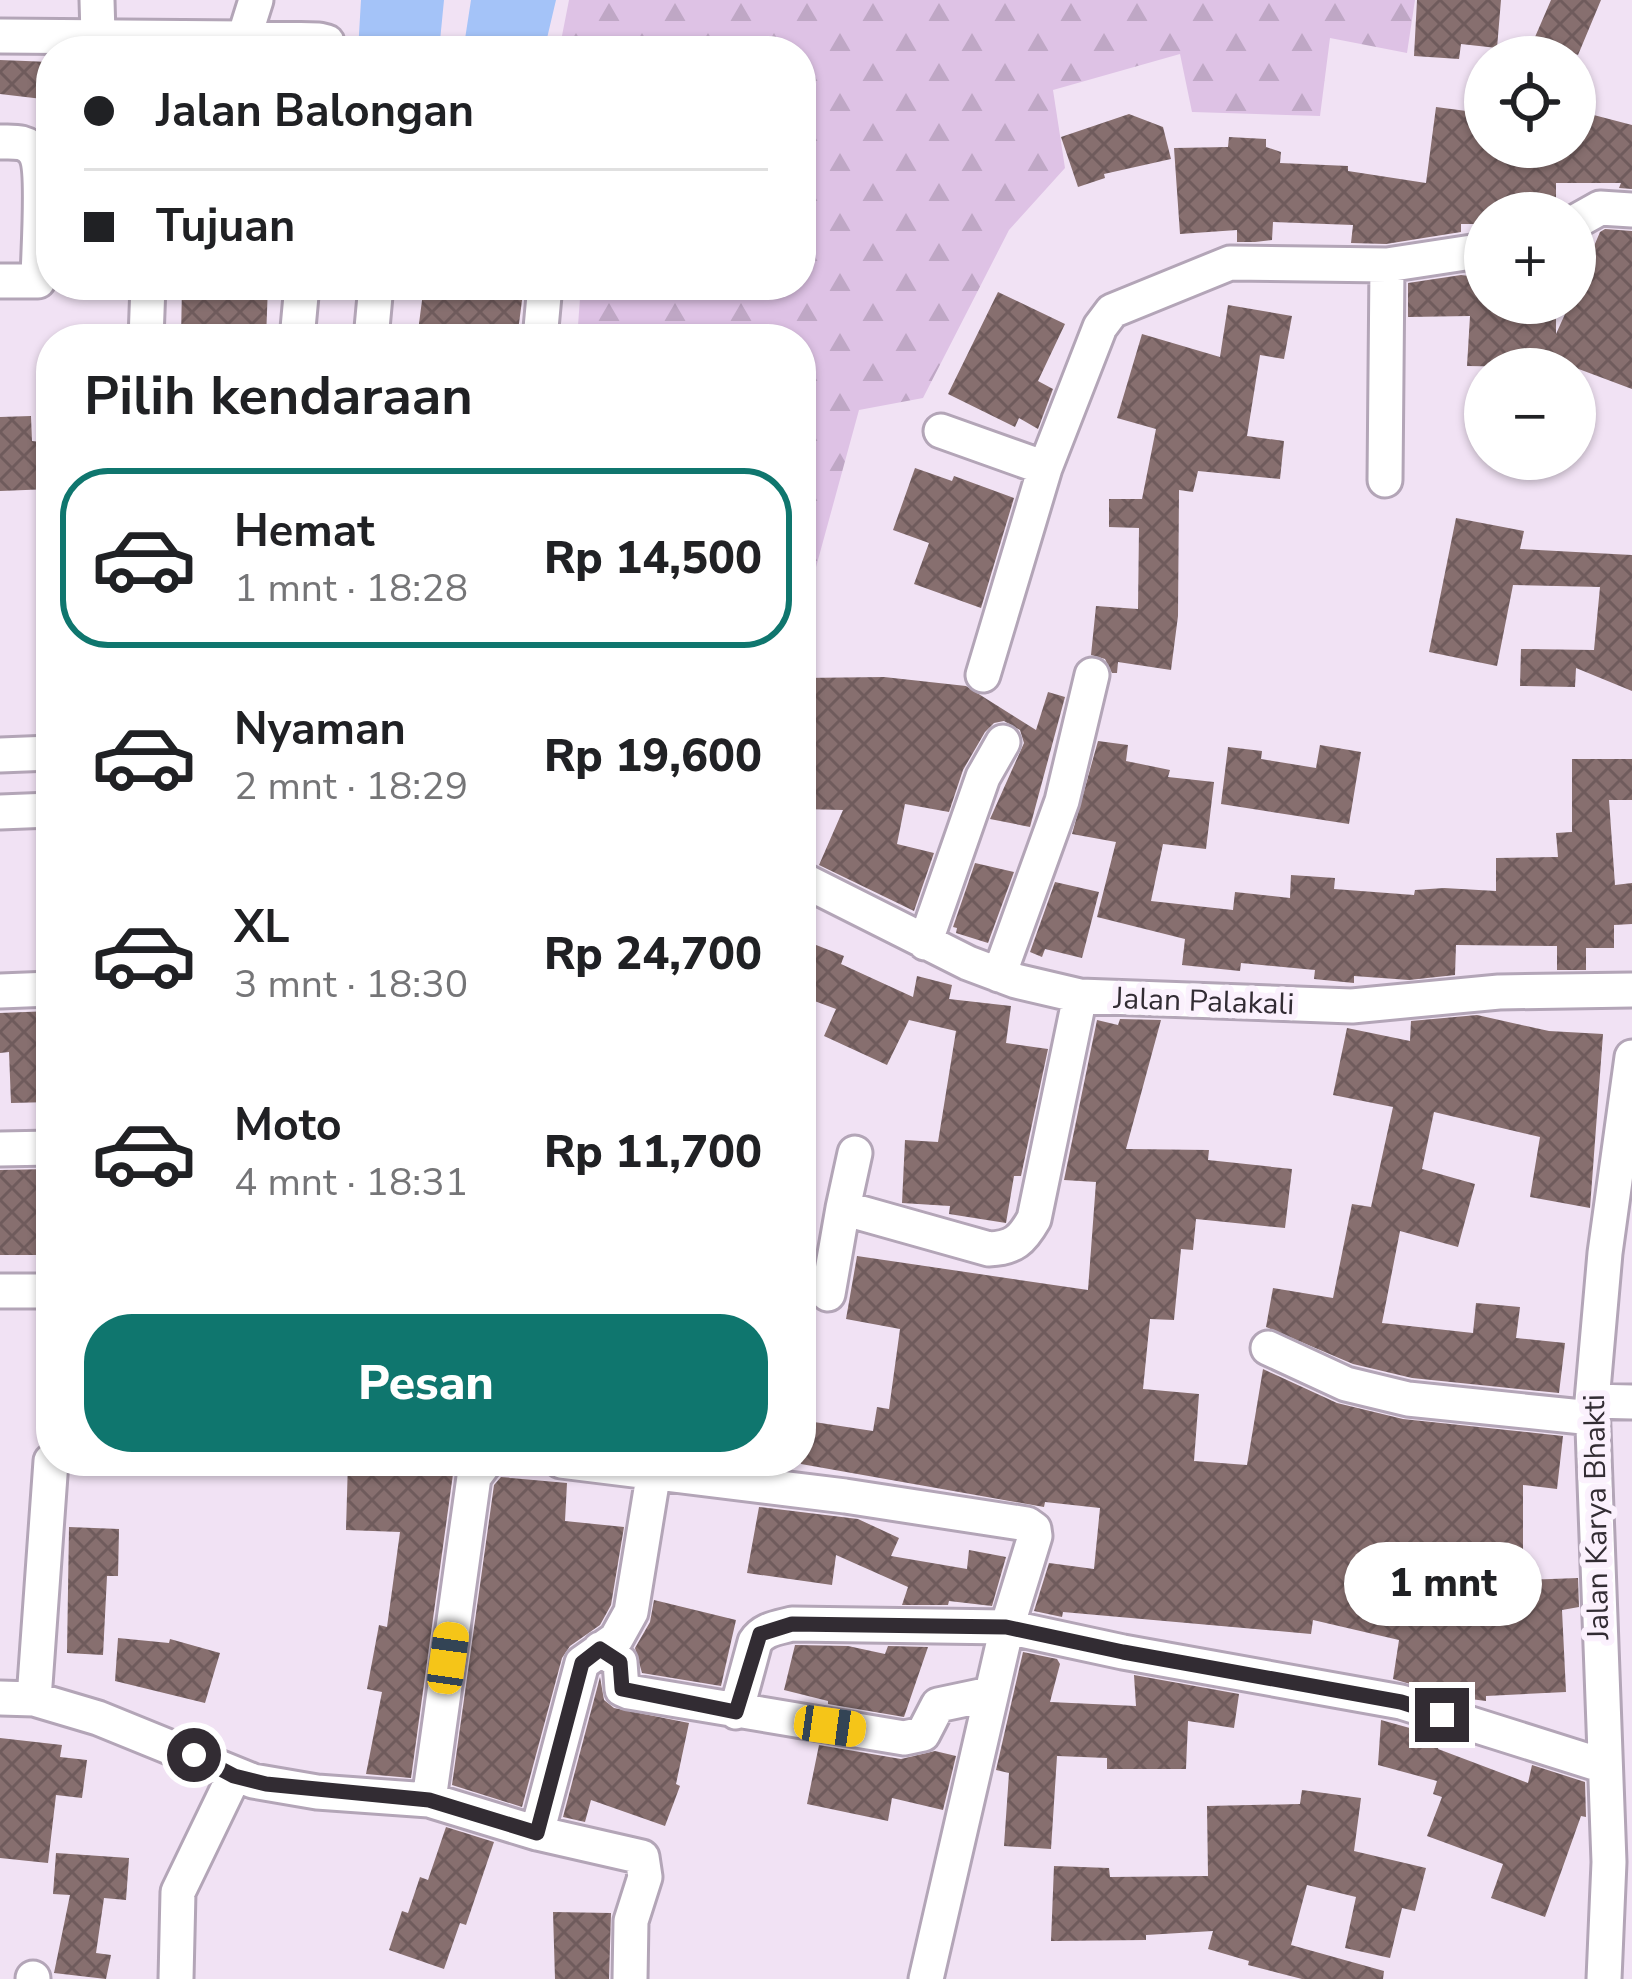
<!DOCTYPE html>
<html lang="id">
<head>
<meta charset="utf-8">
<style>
  body { margin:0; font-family:"Nunito Sans",sans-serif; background:#f6f6f6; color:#202124; height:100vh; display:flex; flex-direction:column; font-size:45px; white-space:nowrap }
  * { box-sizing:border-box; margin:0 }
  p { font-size:39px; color:#757577 }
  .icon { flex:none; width:66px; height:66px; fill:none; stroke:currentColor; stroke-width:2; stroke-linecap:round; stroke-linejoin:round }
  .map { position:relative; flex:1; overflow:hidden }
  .side { position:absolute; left:36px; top:324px; width:780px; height:1152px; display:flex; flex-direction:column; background:#fff; border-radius:48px; box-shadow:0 3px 9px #0004 }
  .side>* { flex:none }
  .top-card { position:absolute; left:36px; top:36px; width:780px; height:264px; border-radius:48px; box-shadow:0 3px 9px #0004; display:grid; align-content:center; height:264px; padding:0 48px; background:#fff }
  .tools { position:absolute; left:1464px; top:36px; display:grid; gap:24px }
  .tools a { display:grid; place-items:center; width:132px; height:132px; border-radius:50%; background:#fff; box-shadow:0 3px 9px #0004; font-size:60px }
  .end { position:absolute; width:54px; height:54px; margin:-27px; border:15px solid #322c33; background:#fff; box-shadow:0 0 0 6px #fff }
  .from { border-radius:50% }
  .bubble { position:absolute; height:84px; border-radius:42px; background:#fff; box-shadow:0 3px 9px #0004; font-size:39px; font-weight:800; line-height:84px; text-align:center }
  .car { position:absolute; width:36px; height:72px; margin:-36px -18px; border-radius:15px; box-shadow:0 0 9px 3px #0007; background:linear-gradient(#f5c518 24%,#345 0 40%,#f5c518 0 76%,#345 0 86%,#f5c518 0) }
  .top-card b { display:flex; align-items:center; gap:42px; height:114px; font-size:45px }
  .top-card b+b { border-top:3px solid #e0e0e0 }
  .top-card i { width:30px; height:30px; background:#202124 }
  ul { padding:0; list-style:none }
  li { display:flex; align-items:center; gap:36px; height:180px; margin:0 24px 18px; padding:0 24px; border:6px solid transparent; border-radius:48px }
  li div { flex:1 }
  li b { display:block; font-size:45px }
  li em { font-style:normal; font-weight:800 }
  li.current { border-color:#0f766e }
  li>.icon { width:108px; height:108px; stroke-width:1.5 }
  h2 { padding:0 48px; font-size:54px; line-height:144px }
  .cta { display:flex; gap:24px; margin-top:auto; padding:24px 48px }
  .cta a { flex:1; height:138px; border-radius:48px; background:#0f766e; color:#fff; font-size:48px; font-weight:800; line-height:138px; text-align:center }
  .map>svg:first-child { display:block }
</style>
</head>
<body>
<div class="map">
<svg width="1632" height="1979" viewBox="0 0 1632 1979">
  <defs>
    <pattern id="forest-firs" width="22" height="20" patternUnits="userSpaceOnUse" patternTransform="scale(3)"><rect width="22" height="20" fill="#dec2e5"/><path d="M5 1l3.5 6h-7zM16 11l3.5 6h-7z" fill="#bfa7c5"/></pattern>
    <pattern id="building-cross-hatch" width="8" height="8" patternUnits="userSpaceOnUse" patternTransform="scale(3)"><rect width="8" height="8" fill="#876f6f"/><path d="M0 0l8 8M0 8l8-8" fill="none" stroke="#6f5b5c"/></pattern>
  </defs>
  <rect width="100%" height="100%" fill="#f1e2f4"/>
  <path fill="url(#forest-firs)" d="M569,0H1415L1407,53L1330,38L1320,116L1192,112L1180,54L1053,90L1065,168L1009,230L923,398L859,410L801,622V339H577L581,285H801V51H559Z"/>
  <path fill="#a4c3f8" d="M361,0H444L439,51H358Z
    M471,0H556L544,51H523L465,39Z"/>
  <path fill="url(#building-cross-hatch)" d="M1417,0H1501L1497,48L1461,44L1459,59L1414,56Z
    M1551,0H1601L1578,55L1535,37Z
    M0,60L51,62V100L0,94Z
    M1436,107L1474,112L1473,120H1485V147H1577L1586,113L1632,125V189L1619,188L1621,183H1556V213H1485V224H1461V232L1386,244L1351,243L1353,225L1273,222L1272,240L1255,242H1237V230L1180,234L1174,148L1228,147L1229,137L1266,139V147L1281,152L1280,163L1348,166V171L1426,183Z
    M1129,114L1163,127L1171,159L1104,174L1105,178L1078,187L1061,137Z
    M1605,229L1632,231V389L1576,368L1467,366L1470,316L1408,317V283L1461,275L1485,278V303H1556V334L1570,303H1575V291L1600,232Z
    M182,285H268L266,339H181Z
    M424,285H524L517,339H417Z
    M998,292L1065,324L1038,381L1053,389L1038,429L1019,418L1015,427L948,394Z
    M1228,305L1292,316L1284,359L1260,355L1247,436L1284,441L1280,479L1198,471L1193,492L1179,490L1178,616L1171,670L1118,662L1117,673H1112L1105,659L1091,655L1096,606L1138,609L1139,528L1109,527V499H1142L1156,429L1117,418L1142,334L1220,357Z
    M31,416L32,441L51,443V489L0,491V417Z
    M915,468L952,481L954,476L1014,498L981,608L914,584L929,543L893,530Z
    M1456,518L1524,531L1520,549L1632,555V691L1576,668L1575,687L1520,686L1521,649L1594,650L1600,587L1513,585L1497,666L1429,652Z
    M884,677L966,686L1036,730L1048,692L1065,697L1030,827L990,819L1024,743L1020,730L1004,721L994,723L985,732L963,770L949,812L905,804L897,844L934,853L914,911L819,865L843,810L801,809V678Z
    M1098,741L1128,745L1126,761L1170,770L1168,777L1214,782L1206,849L1163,844L1151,901L1233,910L1235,892L1290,898L1291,875L1335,878L1334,889L1414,895L1415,890L1444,888L1496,891V858L1558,857L1556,833L1572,832V759H1632V800H1609L1615,885L1632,883V924L1614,925V948H1586V970H1557V946L1456,945L1455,975L1409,980L1354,976V983L1314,979L1315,970L1241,963L1240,971L1182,965L1185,939L1097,917L1116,842L1072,834Z
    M1320,745L1361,752L1349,824L1221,804L1228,747L1262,751L1261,759L1316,768Z
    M975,863L1014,872L988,943L956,933L957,928L953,927Z
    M1055,882L1099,892L1082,958L1045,949L1042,957L1030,952Z
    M801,939L844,956L841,964L913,997L917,976L952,985L949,999L1011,1006L1006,1043L1048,1049L1021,1176H1014L1006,1223L949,1214L950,1206L902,1203L905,1140L938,1142L956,1031L909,1020L887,1065L824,1036L836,1009L801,996Z
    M51,1011V1102L11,1103L9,1052L0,1053V1013Z
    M1477,1015L1549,1031L1603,1034L1590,1208L1530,1197L1540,1137L1434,1112L1422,1169L1475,1184L1458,1247L1400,1231L1382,1323L1473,1333L1476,1303L1520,1307L1516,1338L1565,1343L1559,1393L1412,1378L1353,1364L1266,1327L1273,1288L1333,1298L1352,1204L1371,1207L1393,1107L1333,1095L1347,1028L1410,1041L1411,1021Z
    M1120,1019L1161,1020L1126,1149L1209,1150L1208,1160L1292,1169L1285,1228L1196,1219L1193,1250L1181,1249L1174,1320L1150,1319L1143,1389L1199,1394L1194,1461L1247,1465L1263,1369L1337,1403L1403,1419L1563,1436L1557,1489L1523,1485V1580L1578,1578L1579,1607L1562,1610L1566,1692L1486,1696V1701L1455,1697L1393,1679L1399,1640L1313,1620L1311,1634L1063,1612L1062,1617L1034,1611L1049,1563L1094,1569L1100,1508L1045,1502L1044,1507L801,1464V1420L873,1431L877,1407L889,1409L900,1329L846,1319L857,1256L1088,1290L1096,1182L1064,1180L1097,1020L1118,1025Z
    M51,1169V1255H0V1170Z
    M348,1461H460L453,1474L411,1778L366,1774L382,1692L367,1689L379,1625L387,1627L400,1532L346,1530Z
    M501,1477L567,1483L565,1521L624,1527L611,1605L600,1625L570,1646L562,1658L522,1807L452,1785L494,1485Z
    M759,1507L858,1519L899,1538L891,1556L967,1569L969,1550L1006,1557L992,1606L949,1601L948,1605H902L908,1587L836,1555L832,1585L747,1573Z
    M69,1527L119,1529L118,1576H107L103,1655L67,1653Z
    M654,1600L736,1620L721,1686L642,1673L635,1648L650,1622Z
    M118,1638L169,1643L170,1639L220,1653L205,1703L115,1681Z
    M795,1645L848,1646L885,1654L888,1646L928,1647L904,1717L828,1704V1701L784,1690Z
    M1023,1652L1057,1659L1060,1664L1050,1702L1136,1706L1134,1675L1239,1694L1234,1728L1188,1721L1186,1769H1107V1758L1057,1756L1051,1849L1004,1846L1009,1773L996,1770Z
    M600,1677L604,1700L614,1708L689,1723L676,1784L680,1786L665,1826L591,1800L585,1822L563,1817Z
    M1381,1720L1442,1737L1438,1749L1528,1783L1532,1765L1585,1782L1586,1817L1581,1816L1545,1917L1491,1898L1503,1864L1427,1836L1442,1797L1433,1794L1437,1781L1378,1765Z
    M0,1738L62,1745L60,1757L87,1760L82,1798L56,1795L48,1863L0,1858Z
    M819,1745L901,1759L935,1751L956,1756L943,1810L892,1798L888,1821L807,1804Z
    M1302,1790L1361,1798L1354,1851L1426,1868L1415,1911L1402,1908L1390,1958L1345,1948L1356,1897L1307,1885L1291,1945L1384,1971L1383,1979H1302L1248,1965L1249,1961L1208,1949L1213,1931L1146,1935V1940L1051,1941L1054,1866L1109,1868L1110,1877L1208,1876L1207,1806L1300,1804Z
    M446,1827L494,1842L466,1925L460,1923L444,1969L389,1950L402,1911L408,1913L420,1877L428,1880Z
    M56,1853L129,1858L126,1900L104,1898L96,1953L111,1955L106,1979L54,1973L70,1895L53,1894Z
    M553,1912L611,1913L609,1979H555Z"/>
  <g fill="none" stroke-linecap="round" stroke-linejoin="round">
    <defs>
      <path id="minor" d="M97,0L98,35
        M0,36L244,38L256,0
        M244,38L319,40L327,42L329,51
        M0,142C13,142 27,140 35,153C45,170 38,257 38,281H0
        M1575,222L1600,208L1632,210
        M146,339L148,285
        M297,339L302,285
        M371,339L376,285
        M540,339L545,285
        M941,431L1045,468L1100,327L1112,311L1230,263L1387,265L1485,250
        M1385,480L1387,265
        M983,675L1045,468
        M0,755L51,753
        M0,812L51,810
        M801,879L968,963L1016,981L1080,996L1352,1006L1499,992L1632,990
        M925,943L983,777L1003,742
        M999,975L1062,801L1092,675
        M0,991L51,989
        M0,1149L51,1148
        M855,1153L843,1208L989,1249C1014,1248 1022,1240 1034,1219L1080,996
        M0,1291H51
        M828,1294L843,1208
        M1268,1348L1346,1384L1408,1399L1592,1418
        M1592,1401L1632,1402
        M561,1461L845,1496L1027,1524L1034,1529L1035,1536L1007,1627L926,1979
        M600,1649L620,1662L622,1689L629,1692L904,1738L923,1734L938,1705L990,1694
        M0,1698L34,1699L98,1718L253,1781L317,1792L429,1800L537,1833L642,1857L645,1877L631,1921L630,1979
        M34,1699L51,1461
        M736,1712L755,1642C763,1629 777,1628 792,1624L1007,1627L1123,1652L1401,1702L1604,1766
        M429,1800L474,1477L486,1461
        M537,1833L582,1663L616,1639L631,1612L654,1471
        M33,1979V1978
        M176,1979L178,1892L234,1776
        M1604,1979L1609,1862L1592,1401L1605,1253L1632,1057"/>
    </defs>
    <use href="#minor" stroke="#b3a5b7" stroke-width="39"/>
    <use href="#minor" stroke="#fff" stroke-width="33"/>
  </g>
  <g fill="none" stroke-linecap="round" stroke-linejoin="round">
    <path stroke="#322c33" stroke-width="15" d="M194,1755L234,1776L266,1784L429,1800L537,1833L582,1663L600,1649L620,1662L622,1689L736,1712L760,1634L792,1624L1006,1627L1123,1652L1401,1702L1442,1715"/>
  </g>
  <g text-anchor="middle" stroke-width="12" stroke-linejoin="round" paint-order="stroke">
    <g font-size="30" fill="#322c33" stroke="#fbf1fd">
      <text transform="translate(1204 1001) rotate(2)" y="10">Jalan Palakali</text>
      <text transform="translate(1596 1517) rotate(-91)" y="10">Jalan Karya Bhakti</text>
    </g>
  </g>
</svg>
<div class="tools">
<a><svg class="icon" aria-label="locate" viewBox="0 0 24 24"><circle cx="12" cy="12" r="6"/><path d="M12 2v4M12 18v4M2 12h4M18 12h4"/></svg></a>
<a>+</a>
<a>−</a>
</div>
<i class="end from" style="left:194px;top:1755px"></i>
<i class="end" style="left:1442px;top:1715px"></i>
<div class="bubble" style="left:1344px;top:1542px;width:198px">1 mnt</div>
<i class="car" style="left:448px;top:1658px;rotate:8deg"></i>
<i class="car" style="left:830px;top:1726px;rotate:98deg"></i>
<div class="top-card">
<b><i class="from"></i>Jalan Balongan</b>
<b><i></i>Tujuan</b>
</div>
<section class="side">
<h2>Pilih kendaraan</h2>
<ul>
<li class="current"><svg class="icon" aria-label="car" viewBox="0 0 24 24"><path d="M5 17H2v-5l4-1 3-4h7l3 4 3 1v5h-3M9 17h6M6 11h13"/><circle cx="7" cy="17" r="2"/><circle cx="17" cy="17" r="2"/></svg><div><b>Hemat</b><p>1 mnt · 18:28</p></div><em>Rp 14,500</em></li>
<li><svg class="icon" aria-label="car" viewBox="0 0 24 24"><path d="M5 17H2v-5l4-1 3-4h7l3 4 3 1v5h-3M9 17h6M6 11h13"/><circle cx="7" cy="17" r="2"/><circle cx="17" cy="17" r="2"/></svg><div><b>Nyaman</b><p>2 mnt · 18:29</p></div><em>Rp 19,600</em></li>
<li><svg class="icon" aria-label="car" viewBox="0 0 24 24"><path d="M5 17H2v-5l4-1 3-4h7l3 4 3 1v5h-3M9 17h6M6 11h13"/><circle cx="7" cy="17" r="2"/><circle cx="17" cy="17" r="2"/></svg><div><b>XL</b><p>3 mnt · 18:30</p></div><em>Rp 24,700</em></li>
<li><svg class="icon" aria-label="car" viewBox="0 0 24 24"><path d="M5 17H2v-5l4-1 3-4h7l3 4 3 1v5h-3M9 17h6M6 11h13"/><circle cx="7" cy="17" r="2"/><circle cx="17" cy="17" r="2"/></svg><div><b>Moto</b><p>4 mnt · 18:31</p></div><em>Rp 11,700</em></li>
</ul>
<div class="cta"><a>Pesan</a></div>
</section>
</div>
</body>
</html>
